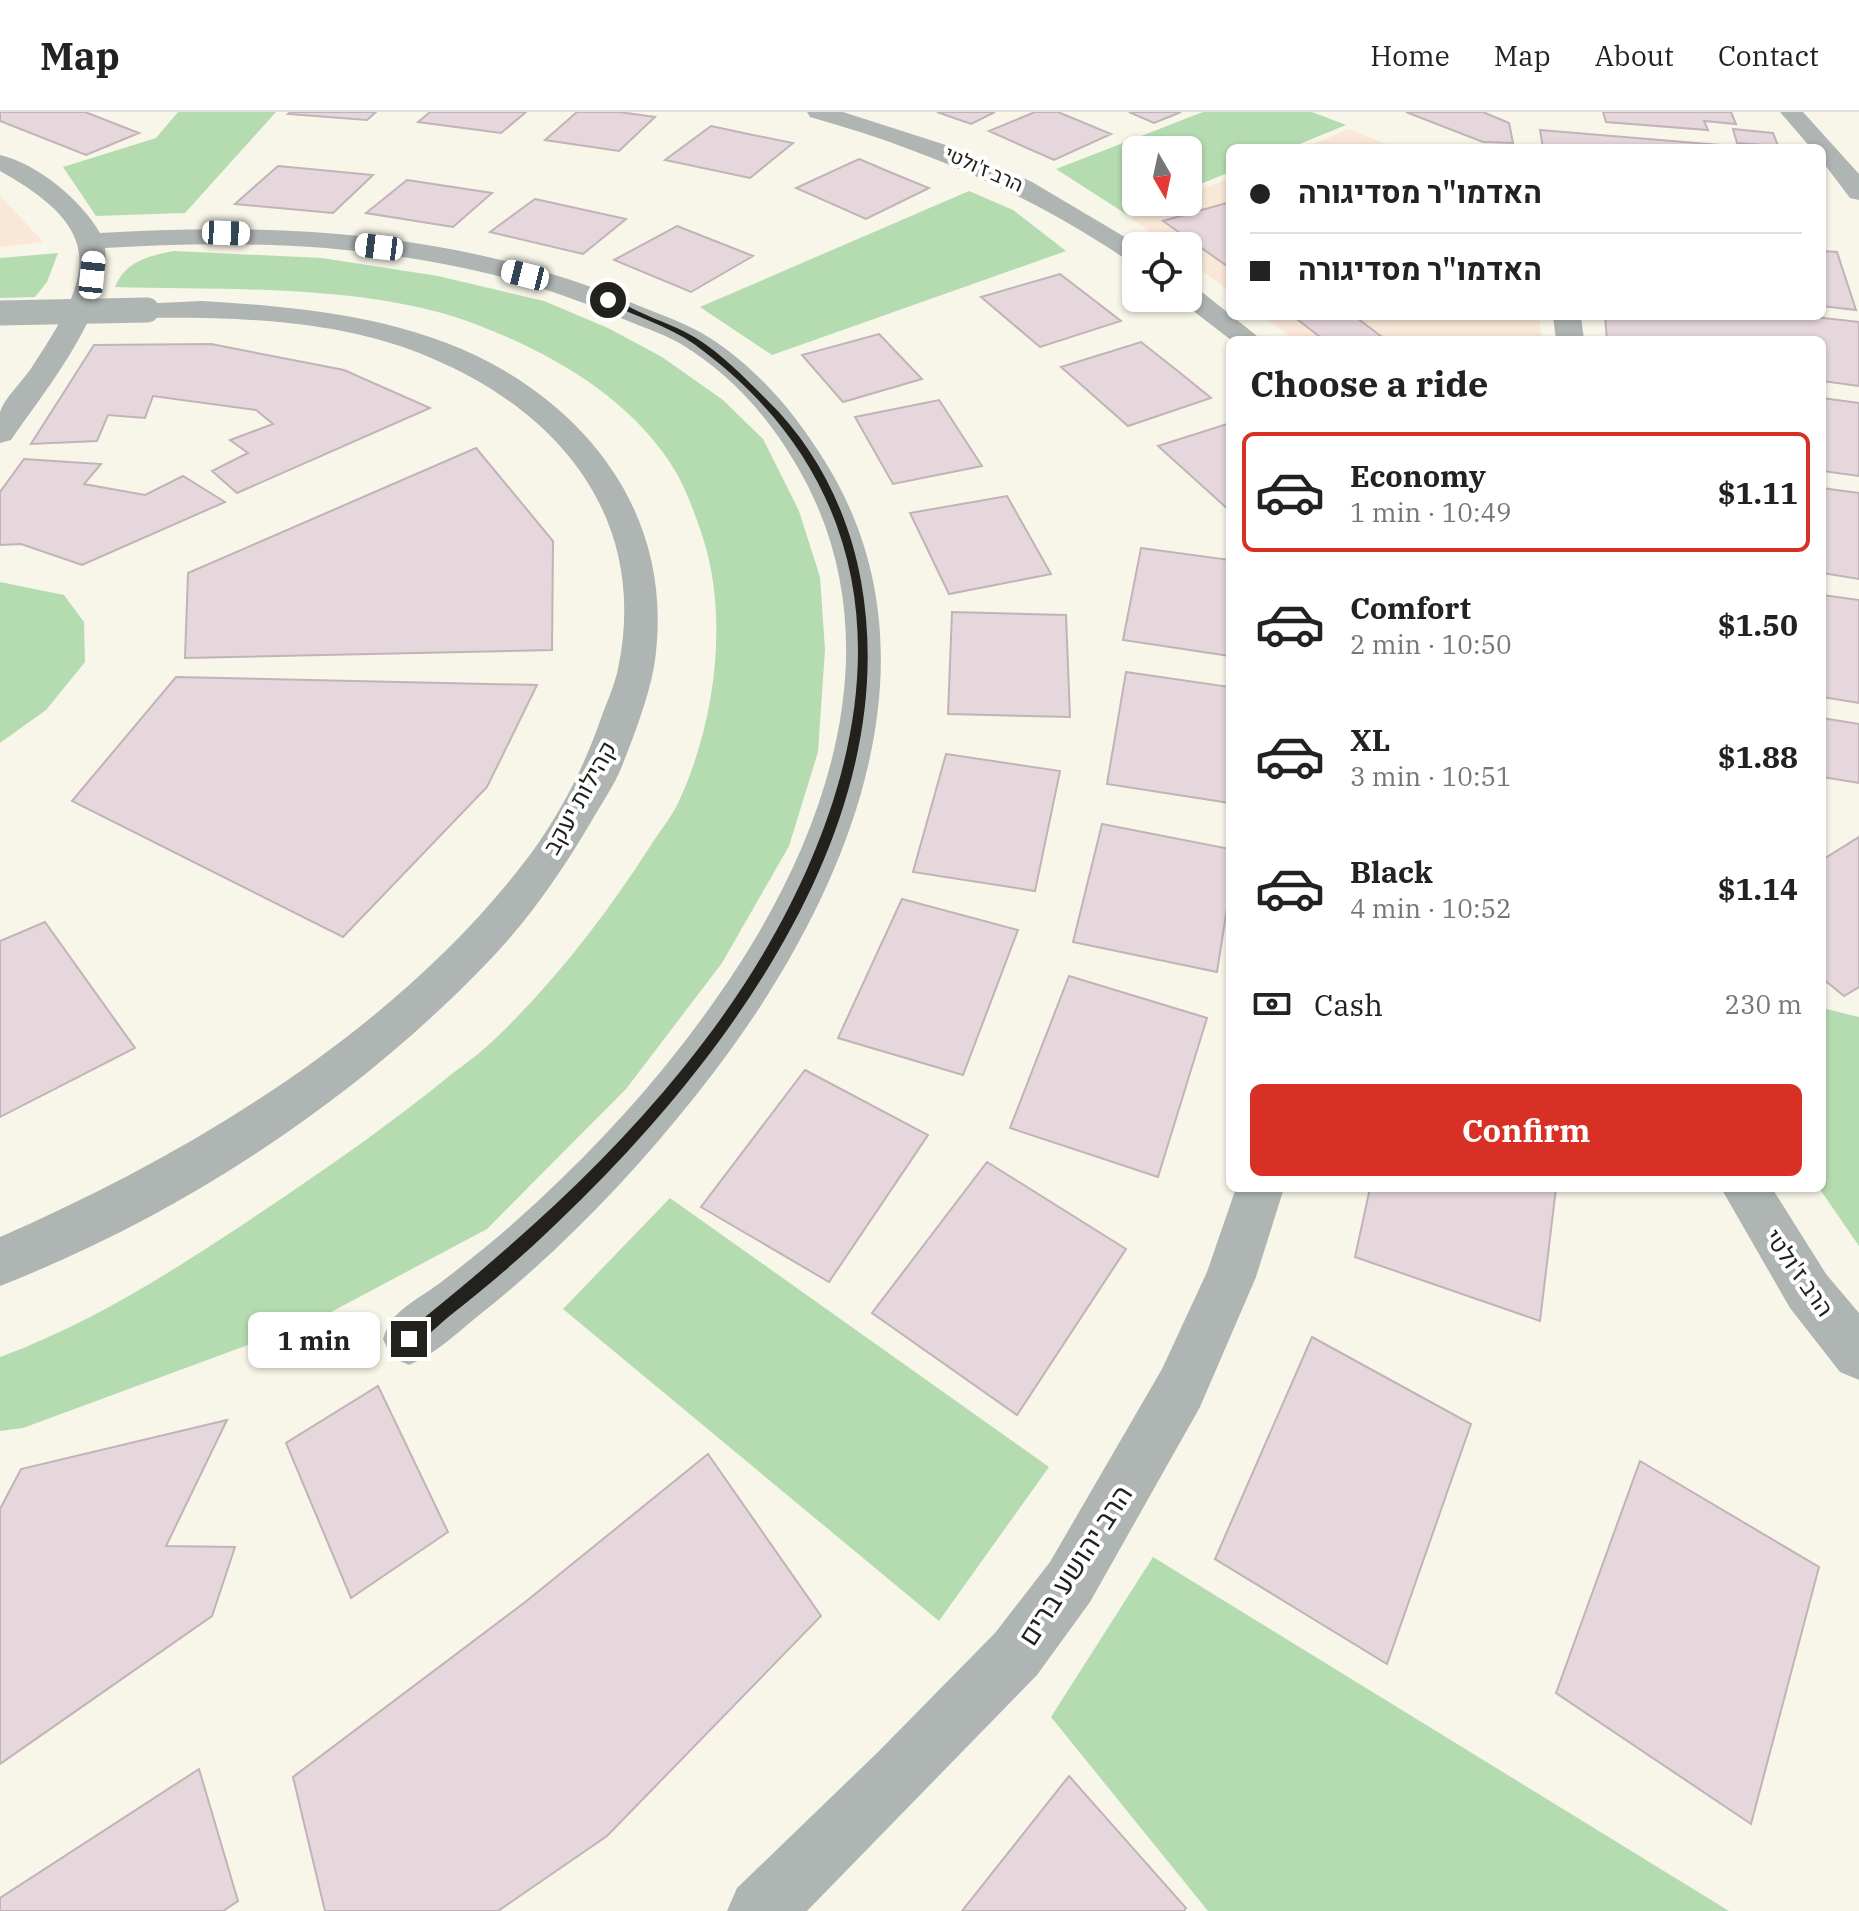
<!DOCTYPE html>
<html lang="en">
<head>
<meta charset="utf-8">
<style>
  body { margin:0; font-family:"IBM Plex Serif",Heebo,serif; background:#f2f2f2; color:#222; height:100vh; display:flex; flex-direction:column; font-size:30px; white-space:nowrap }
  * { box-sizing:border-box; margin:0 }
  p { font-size:26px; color:#767676 }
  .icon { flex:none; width:44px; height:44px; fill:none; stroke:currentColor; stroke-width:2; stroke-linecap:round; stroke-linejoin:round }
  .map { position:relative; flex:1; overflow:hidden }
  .side { position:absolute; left:1226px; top:224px; width:600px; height:856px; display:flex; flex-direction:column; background:#fff; border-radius:12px; box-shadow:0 2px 6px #0004 }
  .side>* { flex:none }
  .hud { position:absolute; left:1226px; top:32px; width:600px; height:176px; border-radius:12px; box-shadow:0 2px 6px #0004; display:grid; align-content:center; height:176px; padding:0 24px; background:#fff }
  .needle { width:52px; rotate:171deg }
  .tools { position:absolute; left:1122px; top:24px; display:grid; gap:16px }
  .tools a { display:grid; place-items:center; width:80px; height:80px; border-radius:12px; background:#fff; box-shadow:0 2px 6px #0004; font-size:40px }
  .end { position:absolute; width:36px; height:36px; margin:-18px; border:10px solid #22211c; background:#fff; box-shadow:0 0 0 4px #fff }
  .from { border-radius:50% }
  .bubble { position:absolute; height:56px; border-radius:12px; background:#fff; box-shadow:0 2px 6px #0004; font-size:26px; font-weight:700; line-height:56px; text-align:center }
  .car { position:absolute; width:24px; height:48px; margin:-24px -12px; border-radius:10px; box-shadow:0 0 6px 2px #0007; background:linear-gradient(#fff 24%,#345 0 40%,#fff 0 76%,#345 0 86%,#fff 0) }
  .hud b { display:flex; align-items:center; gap:28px; height:76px; font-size:30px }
  .hud b+b { border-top:2px solid #e0e0e0 }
  .hud i { width:20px; height:20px; background:#222 }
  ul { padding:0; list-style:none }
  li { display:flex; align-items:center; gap:24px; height:120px; margin:0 16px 12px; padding:0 8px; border:4px solid transparent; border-radius:12px }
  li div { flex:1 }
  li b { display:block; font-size:30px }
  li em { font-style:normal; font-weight:700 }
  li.current { border-color:#d93025 }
  li>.icon { width:72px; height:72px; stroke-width:1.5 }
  h2 { padding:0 24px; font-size:36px; line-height:96px }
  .pay { display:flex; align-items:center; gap:20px; height:88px; padding:0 24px; font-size:30px }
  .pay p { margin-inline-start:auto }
  .primary-button { display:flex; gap:16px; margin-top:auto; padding:16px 24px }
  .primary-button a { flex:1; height:92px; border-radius:12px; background:#d93025; color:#fff; font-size:32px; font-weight:700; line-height:92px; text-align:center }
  header { display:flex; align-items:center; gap:48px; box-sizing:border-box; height:112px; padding:0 40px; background:#fff; border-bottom:2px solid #e0e0e0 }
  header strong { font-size:38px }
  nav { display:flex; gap:44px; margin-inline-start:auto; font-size:28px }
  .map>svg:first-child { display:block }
</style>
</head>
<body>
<header>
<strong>Map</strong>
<nav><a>Home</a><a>Map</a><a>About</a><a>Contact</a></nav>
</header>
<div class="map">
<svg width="1859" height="1799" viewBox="0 0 1859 1799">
  <rect width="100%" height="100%" fill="#f8f5e9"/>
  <path fill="#f9e8d7" d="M1349,17L1396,36H1397H1303Z
    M1230,66V180L1188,148V134H1169L1131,106L1171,90H1188V83Z
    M0,84L24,109L43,130L0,135Z
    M1262,204H1539L1542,228H1295Z"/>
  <path fill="#b5dcb1" d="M178,0H276L185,101L96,104L63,55L156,26Z
    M1203,0H1312L1346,13L1290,36H1230V60L1188,77V38H1136V90H1156L1126,102L1056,57Z
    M969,79L1013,98L1066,139L772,243L700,195Z
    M174,139L322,146L438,164L544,189L608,216L662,245L723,288L763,327L799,399L820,465L825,538L818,640L789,734L722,851L626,977L487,1117L318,1207L23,1316L0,1319V1245C100,1208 187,1150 275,1091C334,1051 393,1010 448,965C465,952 483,939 498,924C556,868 606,803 649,736C659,720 672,705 679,689C715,611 729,507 703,426C694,399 685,373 669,349C624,282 549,240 475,212C370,172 227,178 115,175C126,149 148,144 174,139Z
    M58,141L47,170L35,185L0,186V146Z
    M0,470L64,483L84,510L85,550L46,598L0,631Z
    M1822,896L1859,905V1134L1819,1076H1822Z
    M670,1086L1049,1355L939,1509L563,1197Z
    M1153,1445L1729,1799H1208L1051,1605Z"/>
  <path fill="#e5d7db" stroke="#c1b3b7" stroke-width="2" d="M0,0H85L139,21L86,43L0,9Z
    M290,0H376L367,8L288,2Z
    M430,0H526L501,21L418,10Z
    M577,0H619L655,5L619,39L545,28Z
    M937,0H995L971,12Z
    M1035,0H1058L1111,22L1054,48L989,19Z
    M1129,0H1181L1154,11Z
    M1406,0H1483L1509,11L1513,31L1483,30Z
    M1603,0H1731L1736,12L1704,9L1708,18L1606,10Z
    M711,14L753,23L793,31L750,66L665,48Z
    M1733,17L1773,21L1778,34L1737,31Z
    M1540,18L1756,36H1543Z
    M859,47L892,61L929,76L866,107L796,76Z
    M278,54L373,63L333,101L235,92Z
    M407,68L492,81L453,115L366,101Z
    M535,87L626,107L583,142L490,120Z
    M1230,90V156L1163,109Z
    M677,114L753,144L691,180L614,148Z
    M1822,139L1837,140L1856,198L1822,194Z
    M1060,162L1121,209L1040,235L981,185Z
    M1293,204H1362L1357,206L1386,228H1324Z
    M1605,204H1806L1859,210V274L1822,269V228H1607Z
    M879,222L922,267L843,290L802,243Z
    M1141,230L1179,260L1211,286L1128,314L1061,255Z
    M211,232L344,258L430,296L237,381L212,359L248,341L230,328L273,312L256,298L153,284L145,306L108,303L97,329L31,332L94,233Z
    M1822,286L1859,291V364L1822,359Z
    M939,288L982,354L893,372L855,305Z
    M1230,311V399L1158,334Z
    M476,336L553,429L552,538L185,546L188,461Z
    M24,347L101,352L84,372L145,383L183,364L225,390L82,453L21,432L0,433V380Z
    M1822,376L1859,381V467L1822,461Z
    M1007,384L1051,462L949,482L910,401Z
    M1141,436L1230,448V544L1123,528Z
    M1822,483L1859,488V591L1822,585Z
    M952,500L1066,503L1070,605L948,602Z
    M1126,560L1230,575V691L1107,672Z
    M176,565L537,573L487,675L343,825L72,689Z
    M1822,606L1859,612V671L1822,665Z
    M946,642L1060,659L1035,779L913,760Z
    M1102,712L1230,737V777L1217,860L1073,830Z
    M1859,725V875L1844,884L1822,866V748Z
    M902,787L1018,818L963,963L838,926Z
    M45,810L135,936L0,1005V829Z
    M1069,864L1207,906L1158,1065L1010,1016Z
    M805,958L928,1023L829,1170L701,1095Z
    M987,1050L1126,1137L1017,1303L872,1201Z
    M1370,1076H1556L1540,1209L1355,1145Z
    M1312,1225L1471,1312L1387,1552L1215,1447Z
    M378,1274L448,1420L351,1486L286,1331Z
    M227,1308L166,1434L235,1435L212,1504L0,1652V1397L21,1357Z
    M708,1342L821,1504L607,1724L498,1799H325L293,1665L524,1491Z
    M1640,1349L1819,1455L1751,1712L1556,1581Z
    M199,1657L238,1789L223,1799H0V1786Z
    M1069,1664L1186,1796L1184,1799H962Z"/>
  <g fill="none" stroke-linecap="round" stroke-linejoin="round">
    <path fill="#afb5b3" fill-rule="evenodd" d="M807,0H843L952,35L1032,70L1140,134H1136V151L1127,148C1029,82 924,37 810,5Z
      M1780,0H1803L1859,62V88L1850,86L1822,49V36H1811Z
      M0,43C38,52 81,88 100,121C280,110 462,120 630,190C653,200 678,208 700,220C752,250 793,298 824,348C956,557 835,809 697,982C632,1064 560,1139 478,1204C456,1222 435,1242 409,1253L391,1245L383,1227C385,1221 387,1215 390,1210C401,1195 425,1182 440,1171C474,1145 507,1118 538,1089C605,1027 666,959 718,884C827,729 901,525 794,349C767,303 728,260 681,232C660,220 636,213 614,203C453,135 278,125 105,136C113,196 44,280 11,328L0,331C0,322 0,309 0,300C5,285 23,269 32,255C93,163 108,119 0,59Z
      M1188,174L1197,176L1262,228H1231L1179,188L1188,186Z
      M202,189C304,195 416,206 505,259C613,324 674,428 654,555C648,587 634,624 622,654C614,674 601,692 591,710C561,761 527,810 486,852C351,992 180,1103 0,1174V1125C195,1040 404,913 532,740C561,700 584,655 600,609C606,592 614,575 618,557C649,409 562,301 431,246C343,208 242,205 147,206L137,204L134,198L137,192Z
      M1553,204H1581L1584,228H1556Z
      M1236,1076H1284L1256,1165L1200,1295L1090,1490L1037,1563L807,1799H727L737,1776L878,1640L995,1521L1050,1450L1162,1257L1207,1160Z
      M1721,1076H1772L1826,1162L1859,1201V1268L1840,1260L1790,1196Z"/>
    <path stroke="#afb5b3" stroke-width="25" d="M0,201L147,198"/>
  </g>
  <path fill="#22211c" d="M605,186C617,187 630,196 642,201C659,209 680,216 696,226C723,243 745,266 767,288C817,336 849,402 861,469C905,712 724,952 558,1110C524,1143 489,1173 452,1202C438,1213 425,1228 409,1235L404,1232V1222C505,1141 603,1056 684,955C861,737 961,426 694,232C668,214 633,203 605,190Z"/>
  <g text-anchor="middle" stroke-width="8" stroke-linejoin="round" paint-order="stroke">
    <g font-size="20" fill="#22211c" stroke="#fff">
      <text transform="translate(984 57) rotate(24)" y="7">הרב ז'ולטי</text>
    </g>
    <g font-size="24" fill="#22211c" stroke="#fff">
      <text transform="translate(580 686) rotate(-61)" y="8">קהילות יעקב</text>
      <text transform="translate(1799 1161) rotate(55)" y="8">הרב ז'ולטי</text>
    </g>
    <g font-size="28" fill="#22211c" stroke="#fff">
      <text transform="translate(1075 1453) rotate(-57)" y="10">הרב יהושע ברים</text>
    </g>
  </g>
</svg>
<div class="tools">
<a><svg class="needle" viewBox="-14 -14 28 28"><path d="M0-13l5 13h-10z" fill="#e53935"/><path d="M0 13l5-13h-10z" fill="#767676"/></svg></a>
<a><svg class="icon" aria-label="locate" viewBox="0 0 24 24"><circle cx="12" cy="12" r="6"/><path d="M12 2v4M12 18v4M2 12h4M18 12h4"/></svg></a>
</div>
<i class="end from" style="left:608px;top:188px"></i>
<i class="end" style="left:409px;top:1227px"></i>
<div class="bubble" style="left:248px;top:1200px;width:132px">1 min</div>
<i class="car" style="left:226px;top:121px;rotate:92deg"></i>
<i class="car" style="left:379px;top:135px;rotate:277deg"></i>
<i class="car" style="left:92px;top:163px;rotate:6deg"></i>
<i class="car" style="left:525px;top:163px;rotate:284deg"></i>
<div class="hud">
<b><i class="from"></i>האדמו&quot;ר מסדיגורה</b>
<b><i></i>האדמו&quot;ר מסדיגורה</b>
</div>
<section class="side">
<h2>Choose a ride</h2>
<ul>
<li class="current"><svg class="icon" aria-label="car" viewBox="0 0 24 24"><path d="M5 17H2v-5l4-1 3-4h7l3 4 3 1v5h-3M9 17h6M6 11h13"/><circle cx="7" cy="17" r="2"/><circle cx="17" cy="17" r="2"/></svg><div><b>Economy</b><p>1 min · 10:49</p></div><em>$1.11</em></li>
<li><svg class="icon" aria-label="car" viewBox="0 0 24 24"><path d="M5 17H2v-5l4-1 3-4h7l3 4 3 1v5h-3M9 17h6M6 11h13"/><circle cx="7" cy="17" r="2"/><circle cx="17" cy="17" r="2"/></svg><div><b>Comfort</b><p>2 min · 10:50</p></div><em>$1.50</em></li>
<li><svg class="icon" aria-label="car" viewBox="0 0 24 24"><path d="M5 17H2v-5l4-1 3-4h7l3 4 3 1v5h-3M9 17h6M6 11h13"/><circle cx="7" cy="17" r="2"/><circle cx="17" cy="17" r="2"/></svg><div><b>XL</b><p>3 min · 10:51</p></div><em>$1.88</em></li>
<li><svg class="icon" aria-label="car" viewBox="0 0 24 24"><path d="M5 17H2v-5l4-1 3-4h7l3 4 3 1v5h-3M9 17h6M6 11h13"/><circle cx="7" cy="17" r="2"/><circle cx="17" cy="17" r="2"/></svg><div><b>Black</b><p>4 min · 10:52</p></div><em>$1.14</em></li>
</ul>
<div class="pay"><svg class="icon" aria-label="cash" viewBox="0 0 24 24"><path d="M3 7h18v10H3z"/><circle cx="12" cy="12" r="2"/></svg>Cash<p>230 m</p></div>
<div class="primary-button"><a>Confirm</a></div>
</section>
</div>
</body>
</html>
